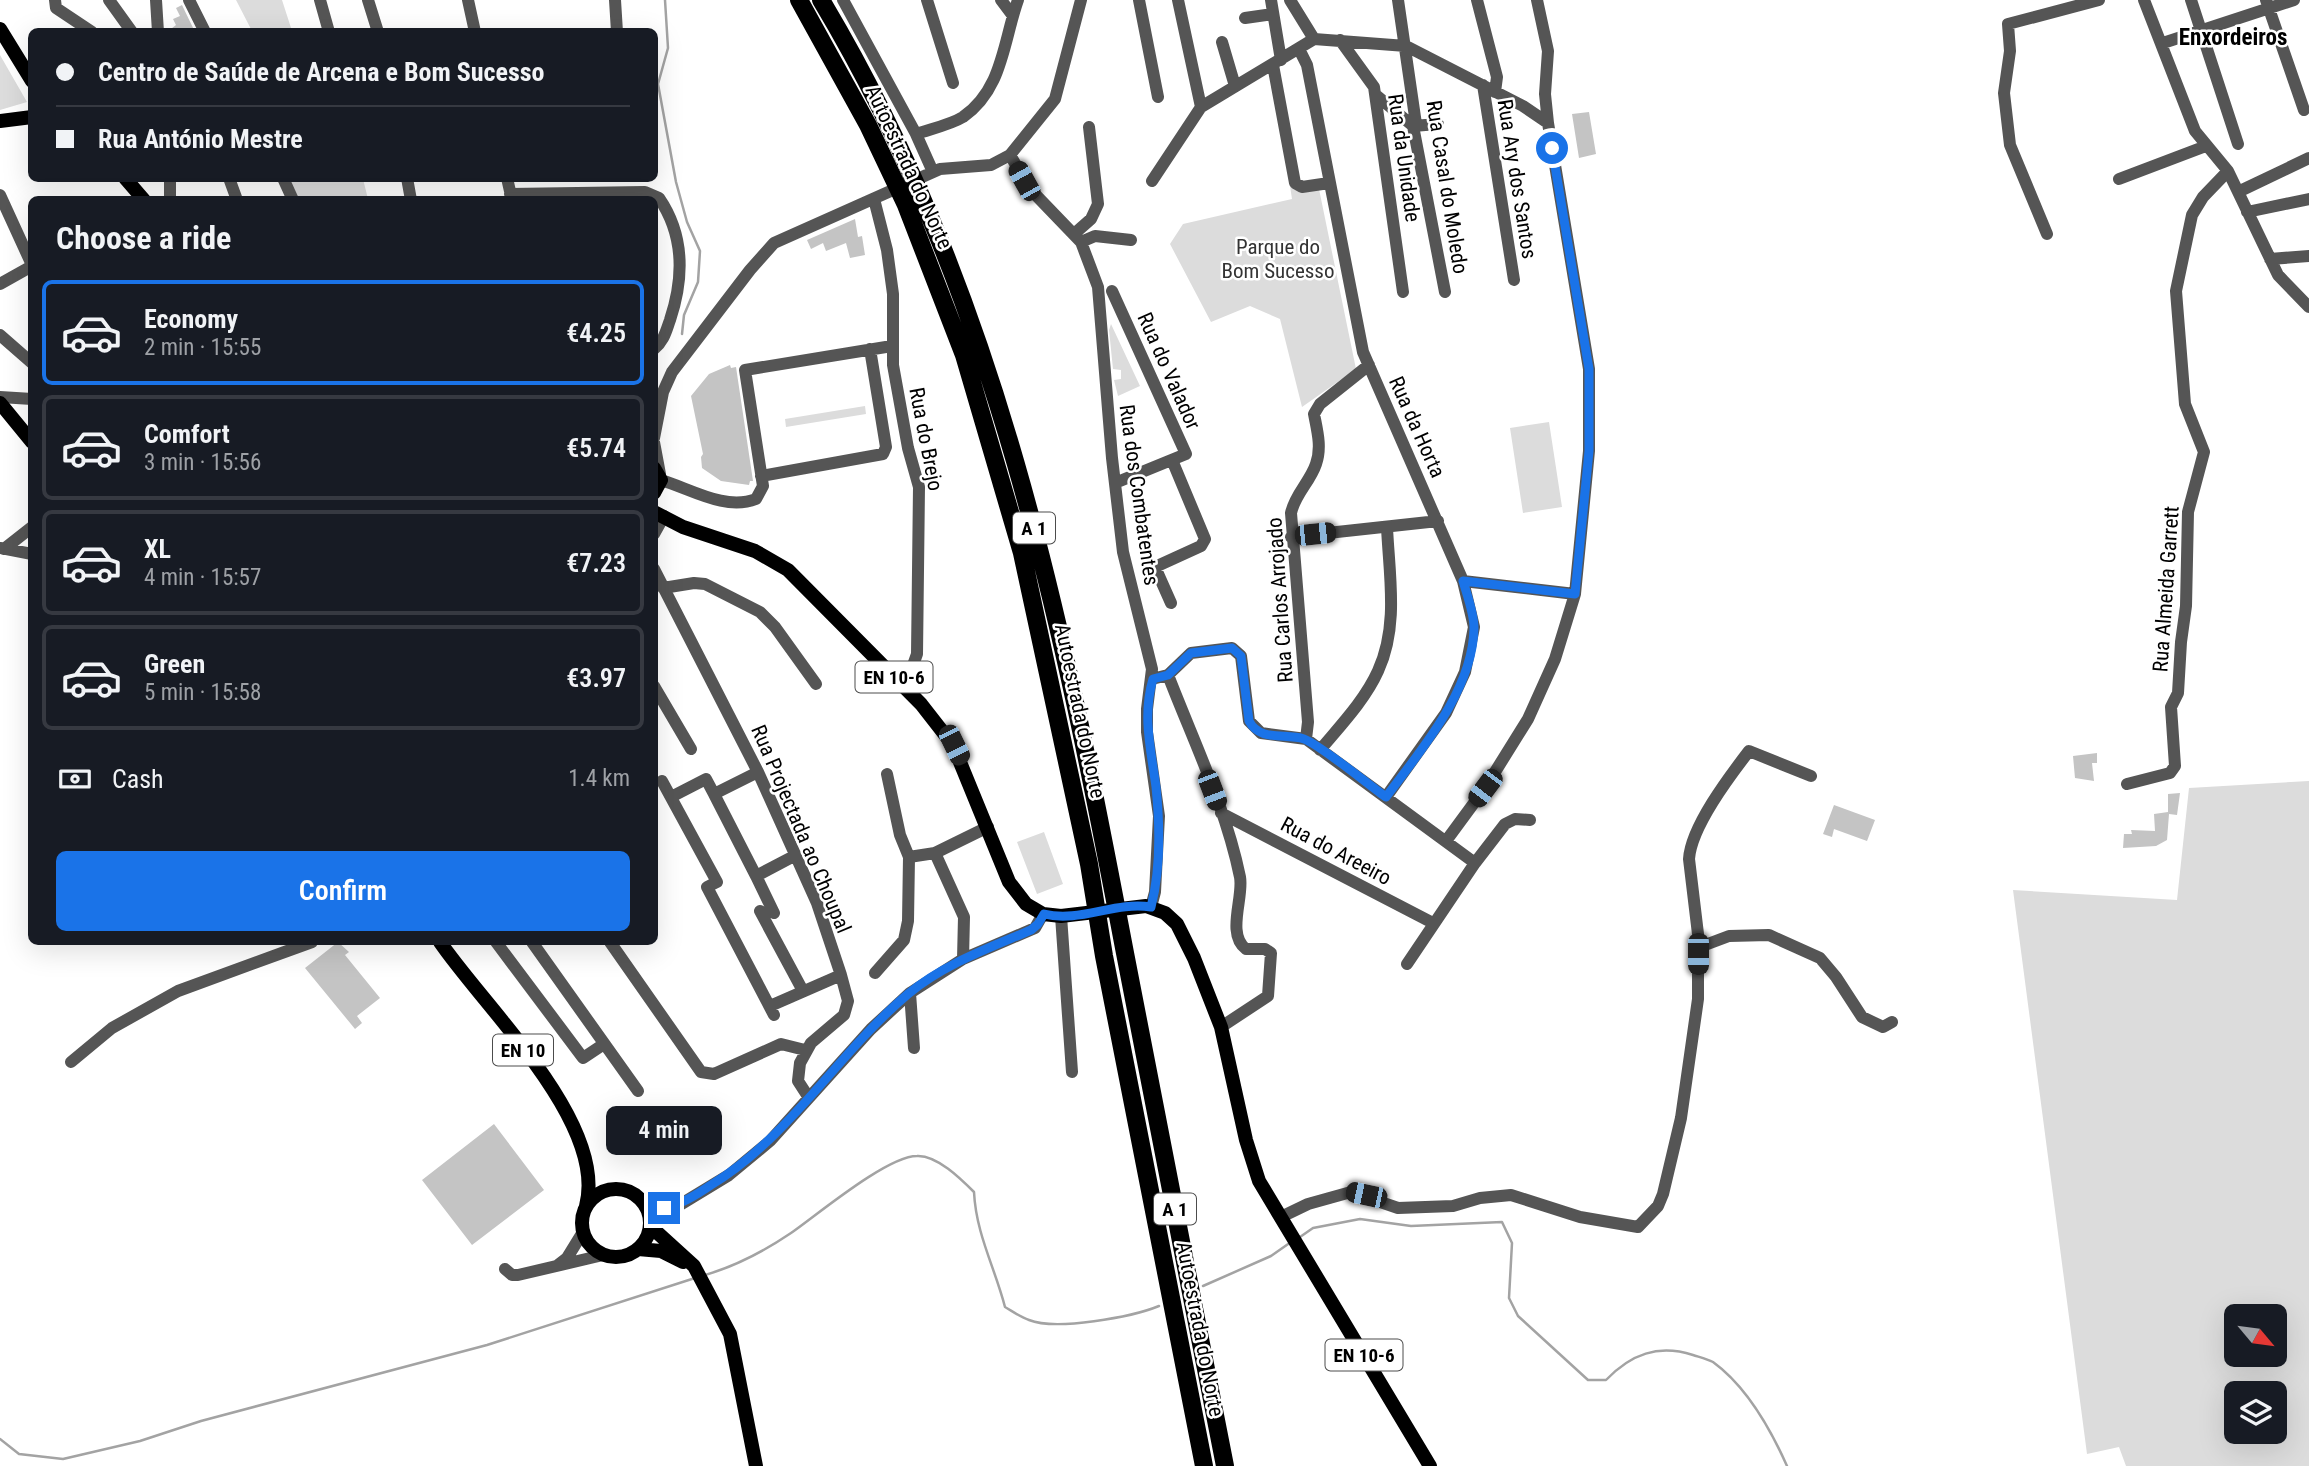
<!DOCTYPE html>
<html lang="en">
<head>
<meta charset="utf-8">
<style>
  body { margin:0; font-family:"Roboto Condensed",sans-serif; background:#242831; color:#f1f3f6; height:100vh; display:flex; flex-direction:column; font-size:26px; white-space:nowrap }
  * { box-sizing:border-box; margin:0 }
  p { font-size:23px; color:#9ea1a6 }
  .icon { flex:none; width:38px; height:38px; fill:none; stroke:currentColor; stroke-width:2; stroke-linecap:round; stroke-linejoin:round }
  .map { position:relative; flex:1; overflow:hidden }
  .sheet { position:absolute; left:28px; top:196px; width:630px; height:749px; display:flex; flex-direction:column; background:#171b24; border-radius:10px; box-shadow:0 7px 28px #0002 }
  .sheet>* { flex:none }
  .guide { position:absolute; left:28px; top:28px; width:630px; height:154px; border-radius:10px; box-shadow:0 7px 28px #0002; display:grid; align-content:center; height:154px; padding:0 28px; background:#171b24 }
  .needle { width:46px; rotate:119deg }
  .fabs { position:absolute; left:2224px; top:1304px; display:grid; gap:14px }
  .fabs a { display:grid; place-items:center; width:63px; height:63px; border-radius:10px; background:#171b24; box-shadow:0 7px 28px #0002; font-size:35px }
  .end { position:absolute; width:32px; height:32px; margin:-16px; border:9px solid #1a73e8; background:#fff; box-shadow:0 0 0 4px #fff }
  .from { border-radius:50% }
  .bubble { position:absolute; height:49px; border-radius:10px; background:#171b24; box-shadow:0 7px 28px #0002; font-size:23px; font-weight:600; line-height:49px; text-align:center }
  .car { position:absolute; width:21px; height:42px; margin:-21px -10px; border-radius:9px; box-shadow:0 0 5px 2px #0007; background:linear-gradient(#222 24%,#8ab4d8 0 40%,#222 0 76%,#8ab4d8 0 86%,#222 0) }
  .guide b { display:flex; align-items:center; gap:24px; height:66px; font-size:26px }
  .guide b+b { border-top:2px solid #363941 }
  .guide i { width:18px; height:18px; background:#f1f3f6 }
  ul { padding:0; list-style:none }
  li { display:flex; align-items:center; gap:21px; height:105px; margin:0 14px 10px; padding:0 14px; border:4px solid #363941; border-radius:10px }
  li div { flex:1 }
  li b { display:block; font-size:26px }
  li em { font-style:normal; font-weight:600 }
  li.selected { border-color:#1a73e8 }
  li>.icon { width:63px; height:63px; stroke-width:1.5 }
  h2 { padding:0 28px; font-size:32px; line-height:84px }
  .pay { display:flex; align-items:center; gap:18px; height:77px; padding:0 28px; font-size:26px }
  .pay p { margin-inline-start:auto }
  .action { display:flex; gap:14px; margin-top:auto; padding:14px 28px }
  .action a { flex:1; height:80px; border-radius:10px; background:#1a73e8; color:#fff; font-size:28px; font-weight:600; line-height:80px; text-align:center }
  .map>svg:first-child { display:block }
</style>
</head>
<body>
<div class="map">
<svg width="2309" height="1466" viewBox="0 0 2309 1466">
  <rect width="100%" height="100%" fill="#fff"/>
  <path fill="#dcdcdc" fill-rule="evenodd" d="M236,0H282L292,31H252Z
    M0,55L27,102L0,110Z
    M287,179H363L368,199L317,197L299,199Z
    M1290,186L1300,193L1319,189L1356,369L1302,407L1280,319L1250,306L1211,322L1170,244L1183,224L1292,199Z
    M1111,324L1140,386L1118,396L1114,380L1121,379V370L1113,369L1109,330Z
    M865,406L866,414L786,427L785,419Z
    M1549,422L1562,507L1523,513L1510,428Z
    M2309,781V1466H2126L2119,1447L2087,1454L2013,890L2177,900L2189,788ZM2236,1316H2275V1354H2236ZM2236,1393H2275V1432H2236Z
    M1044,832L1063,884L1037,894L1017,842Z"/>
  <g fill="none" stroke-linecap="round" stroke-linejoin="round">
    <path stroke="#a3a3a3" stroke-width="2.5" d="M665,0L668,48L658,84L676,182L687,222L700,251L698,282L684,315L682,334
      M1300,1237L1313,1228L1360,1219L1411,1226L1502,1222L1512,1243L1509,1298L1518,1316L1588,1380H1606C1631,1354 1658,1344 1693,1355C1699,1357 1707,1359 1713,1362C1746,1386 1771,1430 1787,1466
      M705,1275C736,1266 763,1252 791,1233C817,1215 887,1156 917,1156C937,1155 961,1179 974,1192C976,1234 995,1268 1005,1307C1012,1311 1020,1317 1029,1320C1056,1331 1132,1317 1159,1306
      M1203,1286L1271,1256L1291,1242
      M0,1439L19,1454L63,1459L140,1441L201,1421L487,1345L695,1278"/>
  </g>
  <path fill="#c4c4c4" d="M182,5L195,32H167L176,25L173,19L180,16L176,8Z
    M1589,112L1596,154L1579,158L1572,114Z
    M855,219L858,237L862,236L865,255L850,258L846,243L826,251L823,243L811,249L807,240Z
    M730,365L731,368L736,367L753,481H750L749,485L721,481L702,468L701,457L703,454L691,396L709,374Z
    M2097,753V763H2092L2094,781L2075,778L2073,756Z
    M2180,793L2177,815L2169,814L2167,840L2156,846L2123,848L2124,834H2132L2131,830L2155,831L2154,814L2168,812V794Z
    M1834,805L1875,820L1867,841L1834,829L1832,837L1823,834Z
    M338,942L349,952L345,955L380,998L357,1016L362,1023L355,1029L305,968Z
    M494,1124L544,1190L472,1245L422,1180Z"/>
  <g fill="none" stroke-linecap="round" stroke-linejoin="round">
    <path stroke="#555" stroke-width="12" d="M55,0L56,8L92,32
      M109,0L132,32
      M156,0L158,32
      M189,0L205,32
      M320,0L329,32
      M368,0L378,32
      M468,0L475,32
      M615,0L617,32
      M843,0L916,134L933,172
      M927,0L953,83
      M1001,0L1013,16
      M1139,0L1158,97
      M1178,0L1201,107
      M1271,0L1281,60
      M1290,0L1314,39
      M1398,0L1416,124L1413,126L1445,292
      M1477,0L1497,77L1495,92
      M2144,0L2195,131L2228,171L2278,275L2309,307
      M2191,0L2238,144
      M2266,0L2304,110
      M1245,18L1273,14
      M1340,40L1374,87L1403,292
      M1222,42L1235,86
      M2163,43L2294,0
      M1299,49L1307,65L1363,352L1463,581L1474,627L1465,672L1446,713L1386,797
      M1273,65L1295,183L1302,187L1329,183
      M1483,85L1514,280
      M1376,95L1413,126L1438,124
      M916,134C930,129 950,125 963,117C1003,89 1003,42 1018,0
      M1010,155L1030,189L1081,242L1098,287L1112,458L1123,552L1152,669L1147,709V732L1159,816L1155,892L1151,907
      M229,178L237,200
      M283,178L293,200
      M407,178L411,200
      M507,178L512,200
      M2119,179L2206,146
      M1152,181L1201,107L1314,39L1406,46L1523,106L1548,123
      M2240,191L2309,158
      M510,194L645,192L659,198C685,236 684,278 670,320C666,331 664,341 654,349
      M0,195L32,265
      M874,199L887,250L893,294V365L908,448L919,487L917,654L912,668L900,683
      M170,200V178
      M2247,212L2309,199
      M1074,234L1091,219L1098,204L1089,127
      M2047,234L2010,145L2004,93L2010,51L2008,24L2099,0
      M1081,242L1095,236L1131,240
      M2270,259L2309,256
      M0,284L32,266
      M1112,291L1186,454L1115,483
      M0,335L32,363
      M0,397L32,399
      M654,438L663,392L672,372L750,270L774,243L940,169L991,165L1010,155L1055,99L1081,0
      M654,442L660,474
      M761,476L883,454L886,447L870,349
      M661,480C691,489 725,511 756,499L763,486L745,370L892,346
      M654,534L664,516
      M1291,537L1438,521
      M0,548L32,554
      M4,549L32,527
      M654,569L758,772L817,903L841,975L848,1001L844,1015L811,1043L800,1063L798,1081L809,1098
      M1463,581L1575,594
      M663,588L694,583L705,584L760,612L775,627L816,684
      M1171,603L1155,567L1201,546L1205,539L1172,460
      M1168,675C1193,740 1226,808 1240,877C1244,897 1226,934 1246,949H1265L1271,953L1268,996L1221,1027
      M1152,679L1168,675L1191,653L1232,648L1241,656L1249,721L1261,733L1306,739L1475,863
      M654,686L691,749
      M1306,739L1308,722L1291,513C1295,494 1310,482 1316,464C1322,447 1317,430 1314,414L1320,404L1369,365
      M1320,750C1340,726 1365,700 1378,671C1399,626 1389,574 1387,527
      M758,772L714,794L756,876L796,855
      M662,781L717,882L707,887L774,1015
      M2127,784L2170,773L2175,766L2171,707L2178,693L2181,642L2186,606L2188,512L2204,452L2185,404L2176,291L2192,215L2203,197L2228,171
      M671,797L706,779L714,794
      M1221,813L1433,923
      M1446,841L1485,788L1528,719L1555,659L1575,594L1589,451V369L1548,123L1545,94L1548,51L1537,0
      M935,853L964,917L963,959
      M909,857L935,853L988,827
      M756,876L774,913
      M760,911L803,991
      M1061,916L1072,1072
      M496,942L583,1058L604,1044
      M532,942L638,1091
      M610,942L701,1072L714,1074L781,1044L805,1050
      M1698,954L1705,945L1729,936L1769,935L1820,958L1836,977L1862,1017L1883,1027L1892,1022
      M1407,964L1475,863L1505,824L1515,819L1530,820
      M875,973L904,940L908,921L909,857L900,835L887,774
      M910,993L914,1048
      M770,1006L841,975
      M71,1062L112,1028L178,991L312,942
      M646,1206L658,1209L672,1206
      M1281,1217L1308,1204L1351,1192L1398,1208L1453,1206L1480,1198L1511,1195L1580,1217L1638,1227L1658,1206L1663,1194L1681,1118L1698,999V934L1689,859C1691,827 1729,777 1749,751L1811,776
      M650,1223L729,1175L770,1141L871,1029L910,993L963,959L1035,928L1043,914
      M558,1265L567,1258L583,1232
      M505,1269L512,1275H518L603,1255"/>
    <path stroke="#000" stroke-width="14" d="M0,29L32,81
      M0,121L32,117
      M125,178L144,200
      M0,403L32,442
      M654,468L661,480L654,493
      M654,512L683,527L755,551L788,570L921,704L953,745L1009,882L1026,904L1043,914L1061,916L1146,906L1165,913L1177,924L1194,958L1221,1027L1246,1140L1259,1181L1430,1466
      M440,942C485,1008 608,1123 586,1206
      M582 1223a34 34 0 1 1 68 0a34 34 0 1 1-68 0Z
      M650,1226L694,1266L730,1334L756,1466
      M638,1249L661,1251L683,1262"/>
    <path stroke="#000" stroke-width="18" d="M799,0L868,125L906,205L964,355L1022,553L1089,864L1104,956L1204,1466
      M821,0C997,294 1062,621 1125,953C1157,1124 1192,1295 1225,1466"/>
  </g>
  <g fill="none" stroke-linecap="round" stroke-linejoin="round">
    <path stroke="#1a73e8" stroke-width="9" d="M664,1208C682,1204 696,1195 711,1185C791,1136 838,1053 908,994C944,964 989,948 1031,930L1038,924L1044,914C1080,923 1115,901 1151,907C1161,869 1160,826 1156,787C1151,750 1142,716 1153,679L1168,675L1191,653L1232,648L1241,656L1249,721C1260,742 1285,733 1304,739C1319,744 1369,785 1386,797C1421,750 1473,690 1474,628C1474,613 1467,595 1463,581L1575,594L1589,451V369L1552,148"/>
  </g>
  <g text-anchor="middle" stroke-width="5" stroke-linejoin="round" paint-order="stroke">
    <g fill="#fff" stroke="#4c4c4c" stroke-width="2">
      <rect x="1013" y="512.5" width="42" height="31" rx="5"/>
      <rect x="855.5" y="661.5" width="77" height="31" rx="5"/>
      <rect x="493" y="1034.5" width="60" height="31" rx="5"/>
      <rect x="1154" y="1193.5" width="42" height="31" rx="5"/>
      <rect x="1325.5" y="1339.5" width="77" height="31" rx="5"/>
    </g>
    <g font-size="19" font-weight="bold" fill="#000">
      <text x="1034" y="535">A 1</text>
      <text x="894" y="684">EN 10-6</text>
      <text x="523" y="1057">EN 10</text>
      <text x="1175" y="1216">A 1</text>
      <text x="1364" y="1362">EN 10-6</text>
    </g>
    <g font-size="21" fill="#000" stroke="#fff">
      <text transform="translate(1404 158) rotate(82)" y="7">Rua da Unidade</text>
      <text transform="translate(909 167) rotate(65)" y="7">Autoestrada do Norte</text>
      <text transform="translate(1517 179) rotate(81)" y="7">Rua Ary dos Santos</text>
      <text transform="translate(1447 187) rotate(81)" y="7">Rua Casal do Moledo</text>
      <text transform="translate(1169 371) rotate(66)" y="7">Rua do Valador</text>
      <text transform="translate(1417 427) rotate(66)" y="7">Rua da Horta</text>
      <text transform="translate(926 439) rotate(79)" y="7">Rua do Brejo</text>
      <text transform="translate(1139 495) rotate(82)" y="7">Rua dos Combatentes</text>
      <text transform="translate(2166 589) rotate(-86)" y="7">Rua Almeida Garrett</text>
      <text transform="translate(1280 600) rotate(-94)" y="7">Rua Carlos Arrojado</text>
      <text transform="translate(1080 711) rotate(78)" y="7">Autoestrada do Norte</text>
      <text transform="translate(801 829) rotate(67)" y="7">Rua Projectada ao Choupal</text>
      <text transform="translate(1336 851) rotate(28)" y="7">Rua do Areeiro</text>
      <text transform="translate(1200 1329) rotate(79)" y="7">Autoestrada do Norte</text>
    </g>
    <g font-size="21" fill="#333" stroke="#fff">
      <text x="1278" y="254">Parque do<tspan x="1278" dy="24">Bom Sucesso</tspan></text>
    </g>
    <g font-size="23" font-weight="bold" fill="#000" stroke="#fff">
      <text x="2233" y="45">Enxordeiros</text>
    </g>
  </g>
</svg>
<div class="fabs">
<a><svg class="needle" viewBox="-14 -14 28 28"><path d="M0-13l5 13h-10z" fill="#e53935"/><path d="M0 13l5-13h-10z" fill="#9ea1a6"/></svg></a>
<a><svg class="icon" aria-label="layers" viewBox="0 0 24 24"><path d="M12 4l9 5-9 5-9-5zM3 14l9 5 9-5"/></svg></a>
</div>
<i class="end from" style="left:1552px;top:148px"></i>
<i class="end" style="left:664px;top:1208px"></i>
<div class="bubble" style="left:606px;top:1106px;width:116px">4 min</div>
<i class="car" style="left:1024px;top:181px;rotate:331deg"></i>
<i class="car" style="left:1315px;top:534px;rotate:84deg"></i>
<i class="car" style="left:954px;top:745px;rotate:154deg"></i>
<i class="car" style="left:1485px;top:788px;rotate:217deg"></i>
<i class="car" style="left:1212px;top:790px;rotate:159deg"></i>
<i class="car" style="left:1698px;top:954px;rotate:180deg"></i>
<i class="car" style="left:1366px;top:1195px;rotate:282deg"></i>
<div class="guide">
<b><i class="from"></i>Centro de Saúde de Arcena e Bom Sucesso</b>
<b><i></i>Rua António Mestre</b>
</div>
<section class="sheet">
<h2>Choose a ride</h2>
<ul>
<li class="selected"><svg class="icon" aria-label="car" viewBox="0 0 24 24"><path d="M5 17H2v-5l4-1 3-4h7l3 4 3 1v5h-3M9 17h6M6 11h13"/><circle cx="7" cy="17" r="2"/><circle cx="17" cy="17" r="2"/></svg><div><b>Economy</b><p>2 min · 15:55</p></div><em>€4.25</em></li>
<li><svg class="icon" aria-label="car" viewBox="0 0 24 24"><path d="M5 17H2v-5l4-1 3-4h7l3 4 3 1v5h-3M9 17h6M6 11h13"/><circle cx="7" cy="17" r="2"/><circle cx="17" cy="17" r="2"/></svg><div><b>Comfort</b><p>3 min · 15:56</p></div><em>€5.74</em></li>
<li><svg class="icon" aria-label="car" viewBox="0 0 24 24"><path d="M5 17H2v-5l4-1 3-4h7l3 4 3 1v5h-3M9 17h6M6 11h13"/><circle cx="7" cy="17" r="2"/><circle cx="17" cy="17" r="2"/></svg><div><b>XL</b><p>4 min · 15:57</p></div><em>€7.23</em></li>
<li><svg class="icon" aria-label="car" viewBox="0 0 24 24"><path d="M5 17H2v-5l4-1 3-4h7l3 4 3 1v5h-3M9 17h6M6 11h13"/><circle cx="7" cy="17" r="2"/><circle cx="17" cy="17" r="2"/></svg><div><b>Green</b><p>5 min · 15:58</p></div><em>€3.97</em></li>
</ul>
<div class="pay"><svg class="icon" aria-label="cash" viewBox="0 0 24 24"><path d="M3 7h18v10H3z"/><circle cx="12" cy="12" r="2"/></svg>Cash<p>1.4 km</p></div>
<div class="action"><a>Confirm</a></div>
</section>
</div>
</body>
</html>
